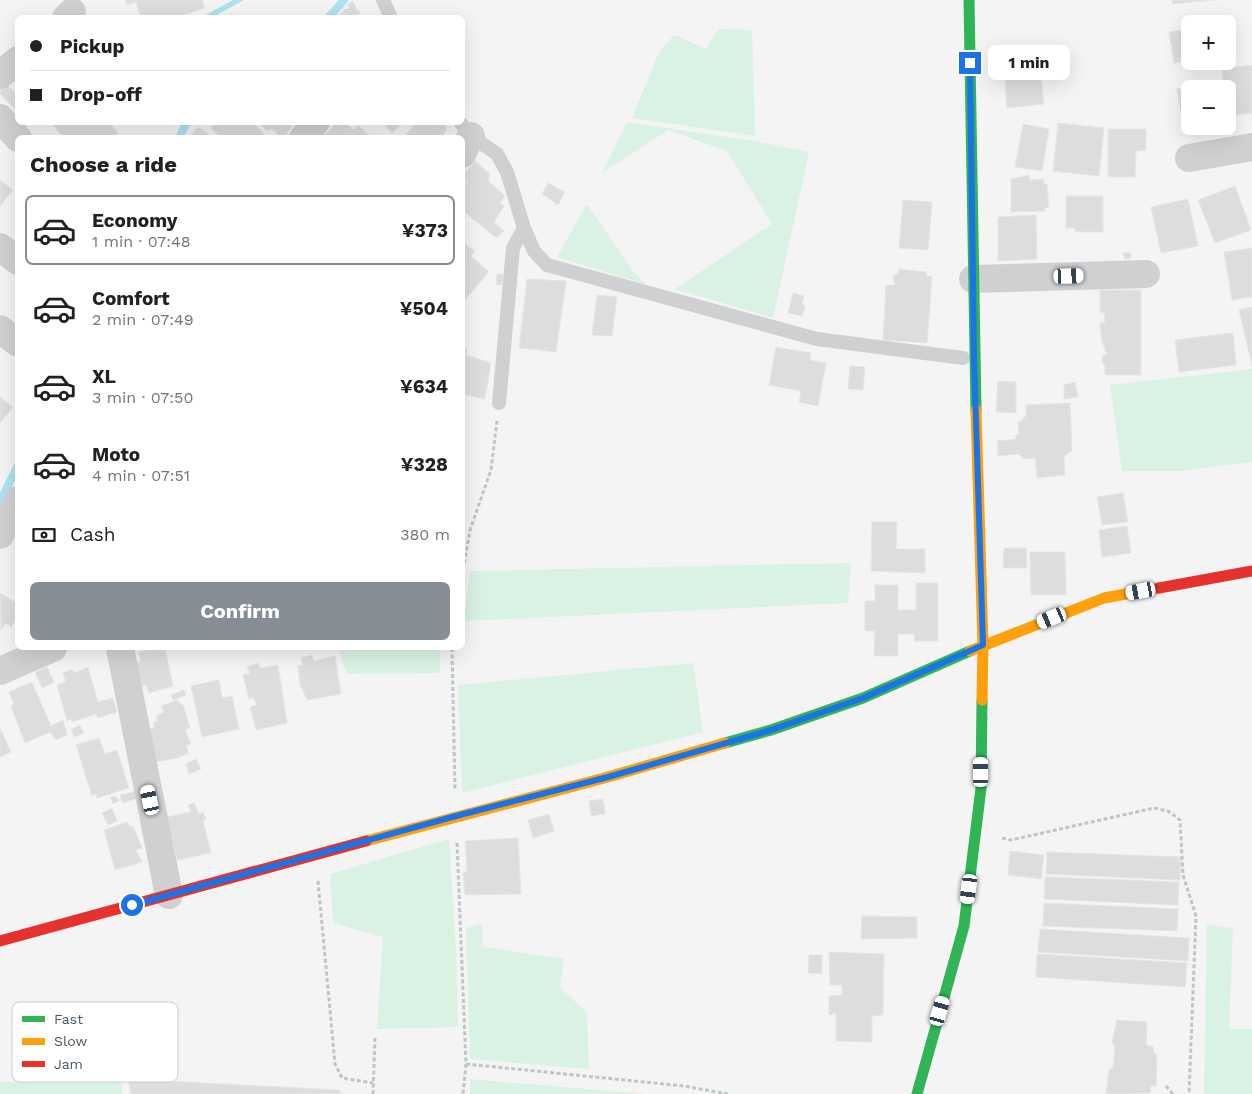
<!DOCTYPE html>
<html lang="en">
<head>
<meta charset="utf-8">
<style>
  body { margin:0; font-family:"Work Sans",sans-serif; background:#f2f2f2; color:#202124; height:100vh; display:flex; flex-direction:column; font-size:19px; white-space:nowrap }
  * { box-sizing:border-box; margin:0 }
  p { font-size:16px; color:#757577 }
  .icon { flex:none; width:28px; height:28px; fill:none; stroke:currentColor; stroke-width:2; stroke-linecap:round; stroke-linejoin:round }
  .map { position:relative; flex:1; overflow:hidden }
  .side { position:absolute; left:15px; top:135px; width:450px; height:515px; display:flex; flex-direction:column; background:#fff; border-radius:8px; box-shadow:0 5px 20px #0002 }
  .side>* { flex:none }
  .guide { position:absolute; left:15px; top:15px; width:450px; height:110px; border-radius:8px; box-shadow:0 5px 20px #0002; display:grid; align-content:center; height:110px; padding:0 15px; background:#fff }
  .tools { position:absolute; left:1181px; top:15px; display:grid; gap:10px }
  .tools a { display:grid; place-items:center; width:55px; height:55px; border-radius:8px; background:#fff; box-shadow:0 5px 20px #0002; font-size:25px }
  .end { position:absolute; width:22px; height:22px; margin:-11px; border:6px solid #1a73e8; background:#fff; box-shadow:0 0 0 2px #fff }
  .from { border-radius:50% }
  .bubble { position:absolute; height:35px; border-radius:8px; background:#fff; box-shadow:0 5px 20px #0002; font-size:16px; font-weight:700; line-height:35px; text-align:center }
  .car { position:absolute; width:15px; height:30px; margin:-15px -8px; border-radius:6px; box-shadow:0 0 4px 1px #0007; background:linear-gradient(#fff 24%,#345 0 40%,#fff 0 76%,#345 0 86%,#fff 0) }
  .guide b { display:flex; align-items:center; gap:18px; height:48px; font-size:19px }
  .guide b+b { border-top:1px solid #e0e0e0 }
  .guide i { width:12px; height:12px; background:#202124 }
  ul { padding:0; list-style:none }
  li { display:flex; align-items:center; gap:15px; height:70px; margin:0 10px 8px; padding:0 5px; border:2px solid transparent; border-radius:8px }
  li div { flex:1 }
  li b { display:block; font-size:19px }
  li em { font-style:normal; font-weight:700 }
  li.on { border-color:#868d94 }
  li>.icon { width:45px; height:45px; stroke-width:1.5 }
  h2 { padding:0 15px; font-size:22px; line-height:60px }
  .pay { display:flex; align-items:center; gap:12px; height:55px; padding:0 15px; font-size:19px }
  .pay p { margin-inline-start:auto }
  .button { display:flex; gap:10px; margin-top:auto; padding:10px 15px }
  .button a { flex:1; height:58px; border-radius:8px; background:#868d94; color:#fff; font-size:20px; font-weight:700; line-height:58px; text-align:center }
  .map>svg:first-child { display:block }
</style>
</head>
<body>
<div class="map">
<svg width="1252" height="1094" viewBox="0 0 1252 1094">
  <rect width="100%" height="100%" fill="#f4f4f4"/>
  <path fill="#d9f2e3" d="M718,29L752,30L755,136L632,118L659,52L674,35L706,49Z
    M627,122L754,141L809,152L773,318L675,289L772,224L727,151L668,130L602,173Z
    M587,204L633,271L647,285L557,257Z
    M1252,369V462L1179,471H1122L1110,385Z
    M851,563L848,603L464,621L470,571Z
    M338,648H440V673L347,674Z
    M693,663L703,732L462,793L458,685Z
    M449,839L456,950L458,1027L377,1029L383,937L333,923L330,874Z
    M482,924L483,947L564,959L560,987L587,1013L589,1069L470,1059L466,928Z
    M1207,925L1233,928L1229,1029H1252V1094H1204Z
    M470,1079L646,1094H470Z
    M122,1081V1094H0V1082Z"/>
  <path fill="#aee2f0" d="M233,0H244L213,17H202Z"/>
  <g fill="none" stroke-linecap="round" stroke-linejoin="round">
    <path stroke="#aee2f0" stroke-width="8" d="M328,18L344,0
      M179,138L187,122
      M0,502L18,465"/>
  </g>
  <path fill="#ddddde" stroke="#e5e6e7" d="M125,0H202L205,8L174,18H141L136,2L127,5Z
    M1172,0H1215L1172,4Z
    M353,1L356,9L359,11L360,18H337L339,17L337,15L343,13V10L349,8L348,4Z
    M1190,29V61L1174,63L1169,32Z
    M1014,54L1015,58L1037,55L1039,75L1041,76L1044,104L1007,108L1005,80L1000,79L999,56Z
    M1252,65V113L1228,116V89H1224L1222,69Z
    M1211,84L1212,89H1190V123L1183,125L1177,89Z
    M8,86L18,95V106L15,109L0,94V89Z
    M51,122H109L118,133L114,138H64Z
    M215,122H222L227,126L231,122H252L268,138H216L219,136L211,128Z
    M258,122H295L286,135L278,136L276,132L271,129L267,131Z
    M337,122H345L353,130L359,126L372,138H327L325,135Z
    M382,122H403L392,133Z
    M417,122H442L447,128L443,135L446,138H403Z
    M1058,123L1104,128L1099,176L1053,171Z
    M1023,124L1049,129L1042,171L1015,167Z
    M198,127L214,138H188Z
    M1108,129H1146V150L1136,151L1135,177H1108Z
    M475,161L490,174L488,181L505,196L500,203L504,206L494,222L504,231L496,238L462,210V187L467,182L463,175Z
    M1029,175L1030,180L1044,179V184H1047L1049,207L1044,208L1045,211L1011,212V179Z
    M0,180L13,190L0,206Z
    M548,183L565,192L558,205L542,194Z
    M1235,186L1251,230L1215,243L1198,200Z
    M1066,196H1103V232H1076L1074,228H1066Z
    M1188,199L1198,246L1161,253L1151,207Z
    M903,200L932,202L928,250L899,248Z
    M1036,215L1037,259L998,261V217Z
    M462,242L475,251L471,256L489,272L464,301Z
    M1252,248V297L1232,300L1224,252Z
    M1123,253H1131V258L1125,259Z
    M899,269L926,272L927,276L932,277L927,343L883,340L886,285H895L893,275L898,274Z
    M497,274H503L502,285H496Z
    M527,279L566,281L556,352L519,348Z
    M1100,290H1141V375H1105V365L1102,363L1103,355L1107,354L1102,342L1100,323L1105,322L1104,313L1100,312Z
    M793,293L804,296L802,303L805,306L802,316L788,313Z
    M597,295L617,297L612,336L592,335Z
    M1252,307V366L1239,310Z
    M1233,333L1236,365L1179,372L1175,340Z
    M462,347L467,348L466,355L491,363L485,399L462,394Z
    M776,347L811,353L810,360L826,363L818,406L799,402L801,391L769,385Z
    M850,366L865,367L863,390L848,389Z
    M998,381L1016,382V413L996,412Z
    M1075,382L1078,397L1064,399V385Z
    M0,397L13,407L0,423Z
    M1070,403L1072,451L1064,456L1065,475L1037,478L1035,458L1024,459L1019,454L998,456L997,441L1016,439L1015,436L1019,434L1018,422L1023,421L1022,419L1026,416V405Z
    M1123,493L1128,522L1102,525L1097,497Z
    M872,522H897L896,549H925V573L871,571Z
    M1127,526L1131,553L1102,557L1099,530Z
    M1004,548H1026L1027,568H1003Z
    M1030,552H1065L1066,595H1031Z
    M916,583H938V641H914L915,634H898V656H874L875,631H865V601H875V585H898V610H916Z
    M0,593L18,604V624L15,621L11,627L6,623L1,630Z
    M159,648H165L173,686L149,693L146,685L142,687L136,662L141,661L138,652Z
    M312,655L314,661L335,656L341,694L307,700L300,684L298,666L303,665L301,658Z
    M258,663L260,668L278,665L287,723L256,730L250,707L257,705L253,697L249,699L243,675L250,673L247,667Z
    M47,667L54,682L42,688L35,672Z
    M88,667L98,702L113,698L117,712L98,718L96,714L72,722L71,719L67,721L57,685L66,682L63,673L72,669L74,673Z
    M219,680L222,698L232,696L239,729L202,737L191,686Z
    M32,682L51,726L63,720L67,735L56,740L50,732L25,743L11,706L14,704L9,692Z
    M184,690L186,695L173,700L171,695Z
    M178,700L180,704L183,705L190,727L185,730L191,744L186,746L189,753L177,758L156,762L149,730L155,727L153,723L158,721L156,716L164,712L161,706Z
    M80,725L84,733L74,737L71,729Z
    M0,728L11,752L0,757Z
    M99,738L105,754L117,750L129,788L97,798L96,794L92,796L76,745Z
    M196,759L201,769L189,774L186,764Z
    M137,791L139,798L123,803L120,795Z
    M116,796L119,801L113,804L110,797Z
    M603,799L605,814L591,816L589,801Z
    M194,803L199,814L203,812L206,819L203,821L211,853L177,860L167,817L191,812L188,805Z
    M112,808L117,821L108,825L102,813Z
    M549,814L554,831L533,838L528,820Z
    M127,822L130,827L133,826L142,848L136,850L142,862L115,870L104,830Z
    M518,838L521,894L465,895L463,873L467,871L465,841Z
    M1010,851L1044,855L1041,879L1008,875Z
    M1047,852L1181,857L1180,880L1046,874Z
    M1045,877L1179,882L1178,905L1044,899Z
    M1044,903L1178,909L1177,931L1043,926Z
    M862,916L917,917V938L861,939Z
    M1040,929L1189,938L1188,961L1038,952Z
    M829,952L884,954L883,1015L872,1016V1042L836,1041V1013L829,1015V996L842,995V985H830Z
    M1037,954L1187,963L1185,987L1036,977Z
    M809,955H822V974L808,973Z
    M1117,1020L1147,1022L1146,1045L1153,1047L1154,1053L1157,1055L1156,1086H1151L1150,1093L1106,1094L1109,1070L1113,1068L1115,1047L1112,1042Z
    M128,1079L340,1090V1094H131Z"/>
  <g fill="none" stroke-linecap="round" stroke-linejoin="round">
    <path stroke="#bcc7c4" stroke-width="3" stroke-dasharray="4 2.5" stroke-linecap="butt" d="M462,576L470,530L491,470L497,421
      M452,648L455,789
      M1002,838L1011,840L1154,808L1168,811L1180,820L1183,875L1196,916L1189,1094
      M457,843L466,1064L463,1094
      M318,881L335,1064L342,1078L373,1083
      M466,1064L684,1086L728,1094
      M1166,1086L1173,1094
      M373,1094L375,1038"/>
    <path stroke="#ced0d2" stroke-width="14" d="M383,0L391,18
      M460,122L471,136L497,154L507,172L524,228L534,251L547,265L817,339L963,358
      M499,403L513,248L524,228"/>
    <path stroke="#ced0d2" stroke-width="28" d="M66,18L72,12
      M0,75L18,60
      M0,118L18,138
      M303,138L316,122
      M462,154L471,136
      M1189,158L1252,147
      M0,247L18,261
      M973,279L1146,274
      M0,329L18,343
      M0,535L18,500
      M120,648L169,895
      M0,671L53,648"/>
    <path stroke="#30b455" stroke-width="11" d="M969,0L976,410
      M725,743L771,730L863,698L970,651
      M917,1094L964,926L981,788L982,700"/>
    <path stroke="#ff9f0a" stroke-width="11" d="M976,410L983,645L982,700
      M970,651L1104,598L1159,588
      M366,841L608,777L725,743"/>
    <path stroke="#e5322d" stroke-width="11" d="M1159,588L1252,571
      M0,941L366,841"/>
  </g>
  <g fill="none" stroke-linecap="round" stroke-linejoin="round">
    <path stroke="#1a73e8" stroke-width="6" d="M132,905L456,816L608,777L771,730L863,698L983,645L974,356L970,63"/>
  </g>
  <rect x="12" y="1002" width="166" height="80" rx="8" fill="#fff" stroke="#c9ccd0" stroke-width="1"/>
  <rect x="22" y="1016" width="23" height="6" fill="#30b455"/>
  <rect x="22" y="1038" width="23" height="7" fill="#ff9f0a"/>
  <rect x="22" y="1061" width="23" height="6" fill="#e5322d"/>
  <g font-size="14" fill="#4a5661">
    <text x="54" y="1024">Fast</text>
    <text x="54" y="1046">Slow</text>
    <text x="54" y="1069">Jam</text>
  </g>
</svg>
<div class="tools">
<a>+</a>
<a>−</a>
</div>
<i class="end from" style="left:132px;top:905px"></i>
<i class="end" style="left:970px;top:63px"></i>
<div class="bubble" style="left:988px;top:45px;width:82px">1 min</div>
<i class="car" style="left:1069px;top:276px;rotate:88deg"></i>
<i class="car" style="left:1141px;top:591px;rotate:260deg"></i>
<i class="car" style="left:1052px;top:618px;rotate:248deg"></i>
<i class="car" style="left:981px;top:772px;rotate:0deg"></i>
<i class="car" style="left:150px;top:800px;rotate:348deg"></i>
<i class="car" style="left:969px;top:889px;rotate:187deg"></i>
<i class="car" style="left:940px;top:1011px;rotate:16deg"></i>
<div class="guide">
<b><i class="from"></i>Pickup</b>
<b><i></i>Drop-off</b>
</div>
<section class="side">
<h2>Choose a ride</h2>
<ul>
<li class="on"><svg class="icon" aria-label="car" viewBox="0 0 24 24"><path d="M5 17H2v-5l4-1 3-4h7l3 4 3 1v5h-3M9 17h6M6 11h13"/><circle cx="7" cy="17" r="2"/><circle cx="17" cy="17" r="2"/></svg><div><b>Economy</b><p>1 min · 07:48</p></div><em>¥373</em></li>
<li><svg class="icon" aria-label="car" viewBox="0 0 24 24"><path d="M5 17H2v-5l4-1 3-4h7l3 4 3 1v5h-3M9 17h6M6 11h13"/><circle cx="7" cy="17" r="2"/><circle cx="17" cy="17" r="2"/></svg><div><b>Comfort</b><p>2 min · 07:49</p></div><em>¥504</em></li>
<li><svg class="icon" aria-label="car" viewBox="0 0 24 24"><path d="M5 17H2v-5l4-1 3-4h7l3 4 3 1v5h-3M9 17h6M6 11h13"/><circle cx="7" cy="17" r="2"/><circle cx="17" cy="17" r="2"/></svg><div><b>XL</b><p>3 min · 07:50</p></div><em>¥634</em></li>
<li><svg class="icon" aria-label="car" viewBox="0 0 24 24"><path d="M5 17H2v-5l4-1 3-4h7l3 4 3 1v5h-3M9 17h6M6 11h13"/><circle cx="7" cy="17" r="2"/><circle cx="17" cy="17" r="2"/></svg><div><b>Moto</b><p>4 min · 07:51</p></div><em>¥328</em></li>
</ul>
<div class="pay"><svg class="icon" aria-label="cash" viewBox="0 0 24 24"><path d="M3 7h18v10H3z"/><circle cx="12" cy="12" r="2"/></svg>Cash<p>380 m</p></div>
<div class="button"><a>Confirm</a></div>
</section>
</div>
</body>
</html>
